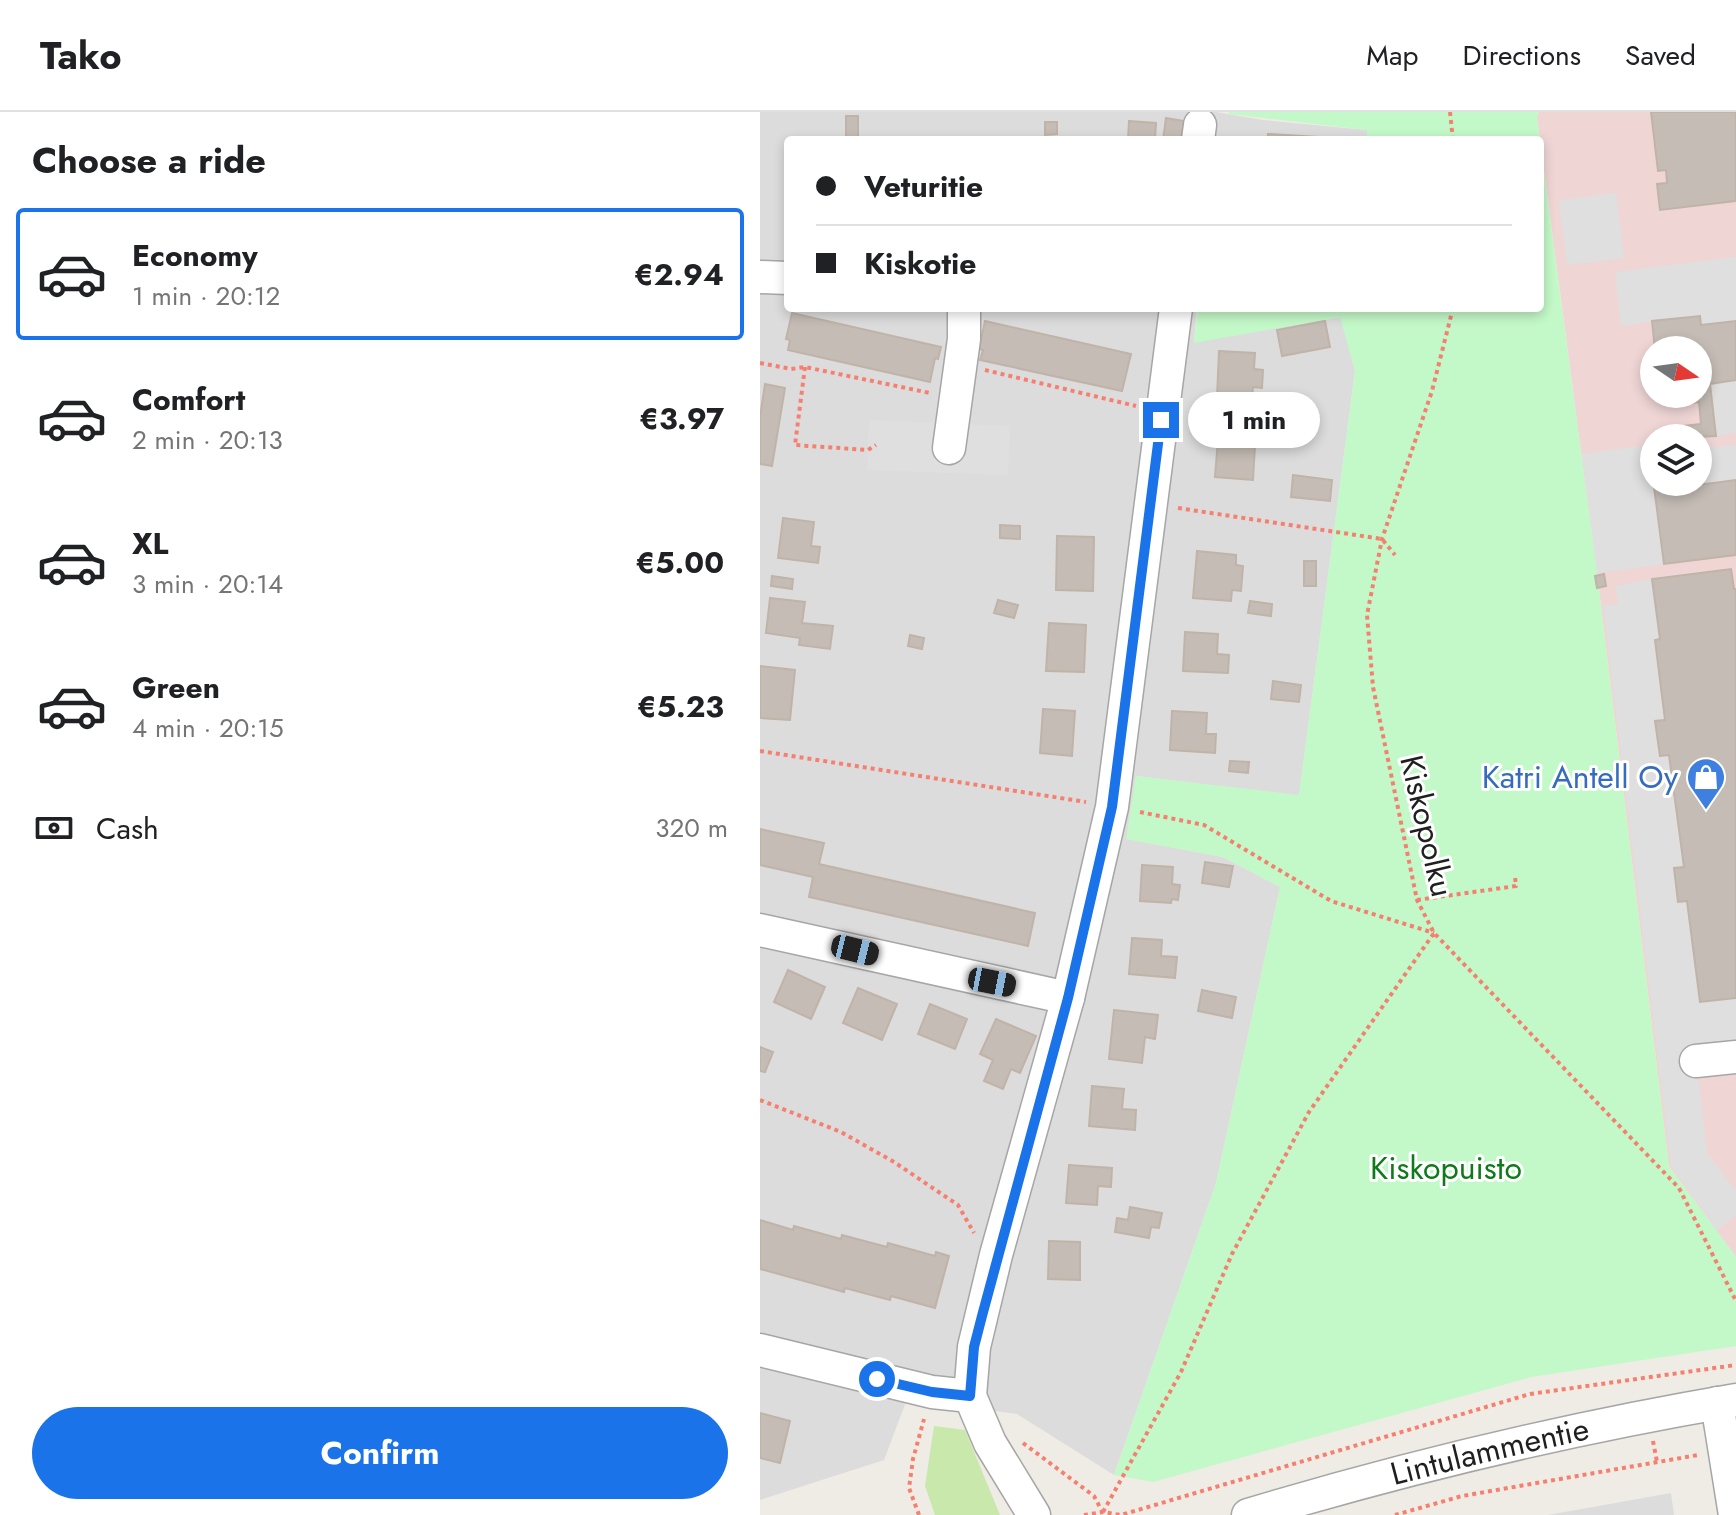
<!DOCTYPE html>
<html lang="en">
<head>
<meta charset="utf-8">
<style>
  body { margin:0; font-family:Jost,sans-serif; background:#f2f2f2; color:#202124; height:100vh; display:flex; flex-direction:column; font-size:30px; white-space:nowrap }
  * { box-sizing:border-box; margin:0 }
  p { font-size:26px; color:#757577 }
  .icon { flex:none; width:44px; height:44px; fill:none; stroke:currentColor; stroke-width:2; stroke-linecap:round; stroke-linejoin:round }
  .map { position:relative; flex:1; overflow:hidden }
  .drawer { display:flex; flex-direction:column; background:#fff; width:760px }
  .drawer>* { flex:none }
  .banner { position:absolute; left:24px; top:24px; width:760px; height:176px; border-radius:8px; box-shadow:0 4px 12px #0003; display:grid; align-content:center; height:176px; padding:0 32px; background:#fff }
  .needle { width:52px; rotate:103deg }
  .tools { position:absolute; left:880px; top:224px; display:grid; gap:16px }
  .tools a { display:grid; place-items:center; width:72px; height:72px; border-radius:50%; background:#fff; box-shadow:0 4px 12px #0003; font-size:40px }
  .end { position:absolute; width:36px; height:36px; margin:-18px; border:10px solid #1a73e8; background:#fff; box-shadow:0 0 0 4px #fff }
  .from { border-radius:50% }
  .bubble { position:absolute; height:56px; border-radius:28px; background:#fff; box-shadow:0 4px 12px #0003; font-size:26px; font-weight:700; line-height:56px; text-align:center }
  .car { position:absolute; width:24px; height:48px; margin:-24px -12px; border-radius:10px; box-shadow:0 0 6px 2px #0007; background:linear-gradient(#222 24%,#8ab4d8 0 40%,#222 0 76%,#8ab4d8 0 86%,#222 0) }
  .banner b { display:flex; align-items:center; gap:28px; height:76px; font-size:30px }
  .banner b+b { border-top:2px solid #e0e0e0 }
  .banner i { width:20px; height:20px; background:#202124 }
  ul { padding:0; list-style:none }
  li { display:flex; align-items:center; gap:24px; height:132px; margin:0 16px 12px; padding:0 16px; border:4px solid transparent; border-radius:8px }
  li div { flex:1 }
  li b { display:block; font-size:30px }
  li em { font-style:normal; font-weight:700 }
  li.active { border-color:#1a73e8 }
  li>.icon { width:72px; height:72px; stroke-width:1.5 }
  h2 { padding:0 32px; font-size:36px; line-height:96px }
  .pay { display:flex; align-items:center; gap:20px; height:88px; padding:0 32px; font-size:30px }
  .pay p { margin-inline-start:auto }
  .button { display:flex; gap:16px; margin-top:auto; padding:16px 32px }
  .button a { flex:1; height:92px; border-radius:48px; background:#1a73e8; color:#fff; font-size:32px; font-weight:700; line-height:92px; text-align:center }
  header { display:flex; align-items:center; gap:48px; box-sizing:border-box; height:112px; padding:0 40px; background:#fff; border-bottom:2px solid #e0e0e0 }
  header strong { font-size:38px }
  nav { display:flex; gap:44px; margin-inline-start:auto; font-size:28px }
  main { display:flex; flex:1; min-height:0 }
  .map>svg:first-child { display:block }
</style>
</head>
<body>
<header>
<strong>Tako</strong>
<nav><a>Map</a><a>Directions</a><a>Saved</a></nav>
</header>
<main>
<section class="drawer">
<h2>Choose a ride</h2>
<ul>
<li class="active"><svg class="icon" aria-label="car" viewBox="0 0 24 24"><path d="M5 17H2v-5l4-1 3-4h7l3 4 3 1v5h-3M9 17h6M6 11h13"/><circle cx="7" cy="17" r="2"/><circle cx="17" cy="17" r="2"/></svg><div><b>Economy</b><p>1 min · 20:12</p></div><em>€2.94</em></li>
<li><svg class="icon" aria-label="car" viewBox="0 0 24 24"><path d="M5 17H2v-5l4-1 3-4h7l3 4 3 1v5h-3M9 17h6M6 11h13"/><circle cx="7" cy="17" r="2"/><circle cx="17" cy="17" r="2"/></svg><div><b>Comfort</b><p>2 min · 20:13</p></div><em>€3.97</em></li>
<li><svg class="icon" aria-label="car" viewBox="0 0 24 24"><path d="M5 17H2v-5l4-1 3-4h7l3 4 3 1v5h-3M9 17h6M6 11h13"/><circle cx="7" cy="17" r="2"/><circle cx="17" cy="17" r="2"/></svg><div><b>XL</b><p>3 min · 20:14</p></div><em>€5.00</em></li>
<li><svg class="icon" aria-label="car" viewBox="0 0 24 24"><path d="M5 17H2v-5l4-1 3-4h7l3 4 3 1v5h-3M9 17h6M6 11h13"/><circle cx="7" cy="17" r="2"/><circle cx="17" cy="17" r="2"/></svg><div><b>Green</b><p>4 min · 20:15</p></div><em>€5.23</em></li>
</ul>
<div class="pay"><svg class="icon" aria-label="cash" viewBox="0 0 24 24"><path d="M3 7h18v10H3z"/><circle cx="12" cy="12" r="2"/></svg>Cash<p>320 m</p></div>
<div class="button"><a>Confirm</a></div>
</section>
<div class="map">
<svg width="976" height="1403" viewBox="0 0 976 1403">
  <rect width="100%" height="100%" fill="#efece5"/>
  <path fill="#dddcdc" d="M0,0H456L503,8L607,18V28H28V196H437L434,230L581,205L595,259L539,684L376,664L367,727L463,745L520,775L456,1071L354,1363L257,1302L147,1287L124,1348L0,1388Z
    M911,1381L914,1403H788Z"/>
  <path fill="#efd6d5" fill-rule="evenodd" d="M779,0H976V1145L909,1054L837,461L777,5ZM894,238H938V282H894ZM894,326H938V370H894Z"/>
  <path fill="#c9e8ac" d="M174,1314L205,1318L240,1403H175L165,1374Z"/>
  <path fill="#c3f8c8" d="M468,0H779L777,5L780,28H607V18L469,2Z
    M780,30L837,461L909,1054L976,1145V1234L771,1265L393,1370L354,1363L456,1071L520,775L463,745L366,727L376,664L539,683L595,259L580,205L434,231L438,196H780Z"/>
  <path fill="#dfdfdf" d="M856,81L864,146L807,153L799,88Z
    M976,145V209L941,213L940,204L861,214L855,160Z
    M976,268V321L956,324L950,272Z
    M109,308L250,314L248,363L107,358Z
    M889,333L904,452L837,461L822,342Z
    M976,333V368L938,373V348L943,336Z
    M892,467L900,527L895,528L905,608L896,610L900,644L909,643L924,755L914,757L918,789H927L940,890L976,886V957L938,964L947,1041L976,1079V1103L957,1118L911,1054L843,494L858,492L856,474Z"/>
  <path fill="#c4bcb5" stroke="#c0b3a8" stroke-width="2" d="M891,0H976V89L900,98L897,72L907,71L906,58L898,59Z
    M86,4H98V27H86Z
    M406,6L424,9L421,28H403Z
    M369,9L396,11L395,28L368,27Z
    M285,10H297V22L285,23Z
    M508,22L590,27V28H508Z
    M32,201L181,235L178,247L175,246L170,270L28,238L30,228L26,227Z
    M940,204L941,213L976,209V268L950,272L956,324L916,326L915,315L941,312L939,290L912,293L911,282H938V238H895L892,209Z
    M225,209L371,242L362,279L220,248L223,238L219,237Z
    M565,209L570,235L522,244L517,218Z
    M459,239L495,241L494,257L503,258L502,276L493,275L492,287L457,286Z
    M5,272L25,276L12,354L0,352V305Z
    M459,313L496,316L493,368L455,365Z
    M892,359L894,370H937L938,373L976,368V443L904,452Z
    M533,363L572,368L570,389L531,385Z
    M23,406L54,410L51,434L60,435L58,451L18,446Z
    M240,413L260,414V427L240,426Z
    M297,424L334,425L333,479L296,478Z
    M437,439L476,443V453L483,454L481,479L472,478L471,489L433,486Z
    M544,449H556V474H544Z
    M971,457L974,477H976V886L940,890L927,789L918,790L914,756L924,755L909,643L900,644L895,609L905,608L895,528L900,527L892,467Z
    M844,462L846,474L837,476L835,464Z
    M12,464L33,467L32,477L11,474Z
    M10,486L45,490L42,511L73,514L70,537L39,533L40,526L6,521Z
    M238,488L258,493L254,506L234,501Z
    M490,489L512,492L511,504L488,501Z
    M289,511L326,513L324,560L286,559Z
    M425,520L458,522L457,542L469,543L468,561L423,559Z
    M150,523L164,526L162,537L148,534Z
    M0,554L35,558L30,608L0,606Z
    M513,569L541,573L539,590L511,587Z
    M283,597L315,599L312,644L280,641Z
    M412,599L447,601L446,622H456L455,641L410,638Z
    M470,649L489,650L488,661L469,659Z
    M0,717L64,731L59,752L275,801L268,834L49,785L53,765L0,753Z
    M445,750L473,754L469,775L442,771Z
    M382,753L413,755L412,772L420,773L418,788L412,787L411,791L380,789Z
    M372,826L402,828L401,844L417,845L415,866L369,862Z
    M28,858L65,875L51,907L14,890Z
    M98,876L137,892L122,928L83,911Z
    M442,878L476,885L472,906L438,899Z
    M170,892L207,907L195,937L158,922Z
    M354,898L398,903L395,927L385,925L382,951L349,947Z
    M236,907L276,924L260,961L251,957L243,977L224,969L233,948L220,942Z
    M0,935L13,940L5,960L0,959Z
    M332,974L364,977L362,997L376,998L375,1018L329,1014Z
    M309,1053L352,1056L351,1075L338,1074L337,1093L306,1091Z
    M370,1095L402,1101L399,1116L391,1115L389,1126L355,1120L357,1106L368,1108Z
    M0,1108L33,1118L34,1114L81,1127L82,1123L127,1135L128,1131L175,1144L176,1140L189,1144L175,1196L131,1184L130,1188L85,1176L84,1180L0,1157Z
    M289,1129L320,1130V1168L288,1167Z
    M0,1301L30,1309L20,1351L0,1346Z"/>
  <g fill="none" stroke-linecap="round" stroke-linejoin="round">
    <defs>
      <g id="minor">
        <path d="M438,28L440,13"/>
        <path d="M0,165L28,166"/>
        <path d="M189,336L204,227V196"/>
        <path d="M0,818L308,886"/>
        <path d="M936,949L976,945"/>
        <path d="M0,1238L172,1280L210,1284"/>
        <path d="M957,1291L975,1403"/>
        <path d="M274,1403L230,1331L210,1284L214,1235L236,1143L308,886L352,695L416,196"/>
        <path id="s1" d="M488,1403C648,1355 811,1316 976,1288"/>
      </g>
    </defs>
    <use href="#minor" stroke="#a6a6a6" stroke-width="35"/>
    <path stroke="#f68070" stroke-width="4" stroke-dasharray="4 4" stroke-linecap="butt" d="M690,0L693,28
      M677,196L692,198
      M693,196L672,279L622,427L607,503L613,575L657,788L674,821L919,1076L976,1189
      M0,251L31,257L45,255L170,281
      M45,255L35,333L108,338L116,333
      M225,258L376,294
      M418,396L622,427L635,443
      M0,639L326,690
      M380,700L444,713L571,789L674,821
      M657,788L756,774L755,765
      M0,988L81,1020L134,1050L198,1093L214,1121
      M893,1329L897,1350
      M263,1331L334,1384L343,1401
      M343,1400L421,1260L472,1142L549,1000L674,821
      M159,1403L149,1376L153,1347L164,1307
      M324,1403L343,1400L361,1403L770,1282L976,1253
      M635,1403L702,1384L938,1343"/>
    <use href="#minor" stroke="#fff" stroke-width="32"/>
  </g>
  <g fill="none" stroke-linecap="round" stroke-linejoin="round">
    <path stroke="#1a73e8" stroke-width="10" d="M117,1267L172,1280L210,1284L214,1235L222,1204L308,886L352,695L401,308"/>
  </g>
  <defs>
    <symbol id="shop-pin" viewBox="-11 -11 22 30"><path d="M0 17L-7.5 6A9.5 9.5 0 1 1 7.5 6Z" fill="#3f7fe0" stroke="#fff"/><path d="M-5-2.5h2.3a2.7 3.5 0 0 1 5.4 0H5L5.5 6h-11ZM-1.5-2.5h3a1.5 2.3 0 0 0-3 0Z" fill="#fff"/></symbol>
  </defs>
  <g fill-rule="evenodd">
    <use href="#shop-pin" x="924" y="643" width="44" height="60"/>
  </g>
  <g text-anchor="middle" stroke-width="6" stroke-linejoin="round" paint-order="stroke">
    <g font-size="32" fill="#366cbe" stroke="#fff" text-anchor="end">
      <text x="918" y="676">Katri Antell Oy</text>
    </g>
    <g font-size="32" fill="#1f1f1f" stroke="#fff">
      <text transform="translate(667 714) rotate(77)" y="11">Kiskopolku</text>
      <text dy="11" stroke="none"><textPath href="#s1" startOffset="250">Lintulammentie</textPath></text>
    </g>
    <g font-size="32" fill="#0f7a1a" stroke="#fff">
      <text x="686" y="1067">Kiskopuisto</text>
    </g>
  </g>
</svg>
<div class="tools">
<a><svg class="needle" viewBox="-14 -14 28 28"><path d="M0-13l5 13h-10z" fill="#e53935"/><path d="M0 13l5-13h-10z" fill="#757577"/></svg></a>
<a><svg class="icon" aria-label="layers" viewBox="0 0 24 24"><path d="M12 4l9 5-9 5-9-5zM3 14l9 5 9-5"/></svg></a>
</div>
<i class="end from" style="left:117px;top:1267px"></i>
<i class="end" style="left:401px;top:308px"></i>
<div class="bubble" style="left:428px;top:280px;width:132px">1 min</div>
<i class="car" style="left:95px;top:838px;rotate:104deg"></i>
<i class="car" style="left:232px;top:870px;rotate:101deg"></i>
<div class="banner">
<b><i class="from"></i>Veturitie</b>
<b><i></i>Kiskotie</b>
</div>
</div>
</main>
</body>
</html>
